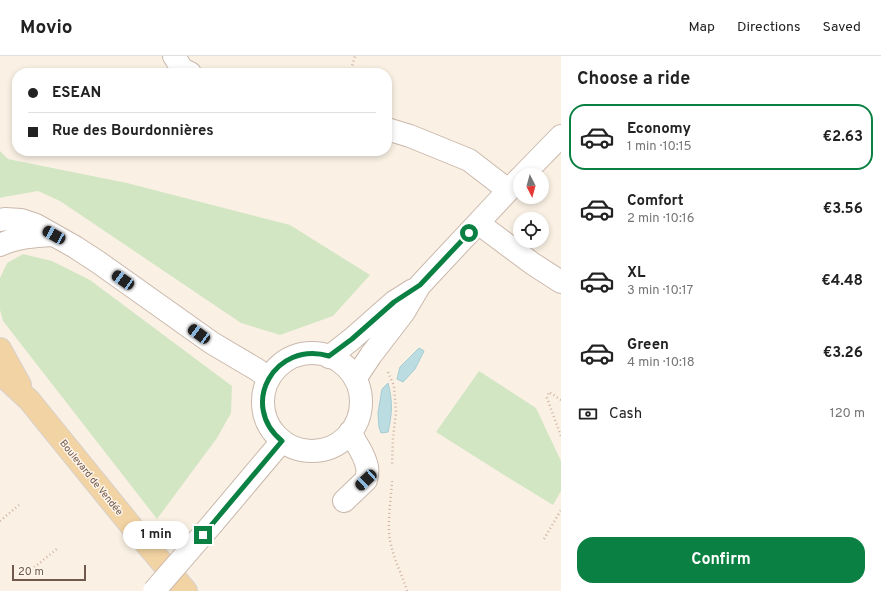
<!DOCTYPE html>
<html lang="en">
<head>
<meta charset="utf-8">
<style>
  body { margin:0; font-family:Overpass,sans-serif; background:#f2f2f2; color:#222; height:100vh; display:flex; flex-direction:column; font-size:15px; white-space:nowrap }
  * { box-sizing:border-box; margin:0 }
  p { font-size:13px; color:#767676 }
  .icon { flex:none; width:22px; height:22px; fill:none; stroke:currentColor; stroke-width:2; stroke-linecap:round; stroke-linejoin:round }
  .map { position:relative; flex:1; overflow:hidden }
  .side { display:flex; flex-direction:column; background:#fff; width:320px }
  .side>* { flex:none }
  .banner { position:absolute; left:12px; top:12px; width:380px; height:88px; border-radius:16px; box-shadow:0 2px 6px #0003; display:grid; align-content:center; height:88px; padding:0 16px; background:#fff }
  .needle { width:26px; rotate:174deg }
  .tools { position:absolute; left:513px; top:112px; display:grid; gap:8px }
  .tools a { display:grid; place-items:center; width:36px; height:36px; border-radius:50%; background:#fff; box-shadow:0 2px 6px #0003; font-size:20px }
  .scale { position:absolute; left:12px; bottom:10px; width:74px; box-sizing:border-box; padding-left:4px; border:2px solid #70584c; border-top:0; font-size:11px; line-height:14px; white-space:nowrap; color:#70584c; -webkit-text-stroke:3px #fdf5ea; paint-order:stroke }
  .end { position:absolute; width:18px; height:18px; margin:-9px; border:5px solid #0b8043; background:#fff; box-shadow:0 0 0 2px #fff }
  .from { border-radius:50% }
  .bubble { position:absolute; height:28px; border-radius:14px; background:#fff; box-shadow:0 2px 6px #0003; font-size:13px; font-weight:700; line-height:28px; text-align:center }
  .car { position:absolute; width:12px; height:24px; margin:-12px -6px; border-radius:5px; box-shadow:0 0 3px 1px #0007; background:linear-gradient(#222 24%,#8ab4d8 0 40%,#222 0 76%,#8ab4d8 0 86%,#222 0) }
  .banner b { display:flex; align-items:center; gap:14px; height:38px; font-size:15px }
  .banner b+b { border-top:1px solid #e0e0e0 }
  .banner i { width:10px; height:10px; background:#222 }
  ul { padding:0; list-style:none }
  li { display:flex; align-items:center; gap:12px; height:66px; margin:0 8px 6px; padding:0 8px; border:2px solid transparent; border-radius:16px }
  li div { flex:1 }
  li b { display:block; font-size:15px }
  li em { font-style:normal; font-weight:700 }
  li.on { border-color:#0b8043 }
  li>.icon { width:36px; height:36px; stroke-width:1.5 }
  h2 { padding:0 16px; font-size:18px; line-height:48px }
  .pay { display:flex; align-items:center; gap:10px; height:44px; padding:0 16px; font-size:15px }
  .pay p { margin-inline-start:auto }
  .action { display:flex; gap:8px; margin-top:auto; padding:8px 16px }
  .action a { flex:1; height:46px; border-radius:16px; background:#0b8043; color:#fff; font-size:16px; font-weight:700; line-height:46px; text-align:center }
  header { display:flex; align-items:center; gap:24px; box-sizing:border-box; height:56px; padding:0 20px; background:#fff; border-bottom:1px solid #e0e0e0 }
  header strong { font-size:19px }
  nav { display:flex; gap:22px; margin-inline-start:auto; font-size:14px }
  main { display:flex; flex:1; min-height:0 }
  .map>svg:first-child { display:block }
</style>
</head>
<body>
<header>
<strong>Movio</strong>
<nav><a>Map</a><a>Directions</a><a>Saved</a></nav>
</header>
<main>
<div class="map">
<svg width="561" height="535" viewBox="0 0 561 535">
  <rect width="100%" height="100%" fill="#faf1e4"/>
  <path fill="#d3e6c4" d="M0,95L8,103L127,127L290,169L370,219L333,260L280,279L241,267L60,145L38,135L4,141L0,142Z
    M23,198L52,205L90,224L232,330L231,357L217,382L157,463L3,265L0,254V222L7,207Z
    M479,315L536,352L561,405V435L553,449L504,419L436,376Z"/>
  <path fill="#bbdde1" stroke="#a2ccd2" d="M419,292L424,295L415,313L403,326L397,323L400,311Z
    M388,327C393,345 392,359 388,376L381,377L379,371L378,357L382,333Z"/>
  <g fill="none" stroke-linecap="round" stroke-linejoin="round">
    <defs>
      <path id="minor" d="M174,0L182,13L190,17
        M387,73L410,80L469,104L508,134
        M523,119L561,80
        M0,164L5,163L21,164L36,169L75,191L98,206L212,287L256,313L269,322
        M478,167L533,208L561,226
        M0,189C16,181 36,180 54,179
        M263 346a49 49 0 1 1 98 0a49 49 0 1 1-98 0Z
        M329,301L352,283L394,246L413,234
        M355,323L371,299L404,256L420,229L520,122
        M344,445L366,424C367,420 368,415 367,411C365,398 356,388 350,376
        M213,467L282,385"/>
      <path id="major" d="M0,293L20,329
        M0,317L29,344L132,471L186,535"/>
    </defs>
    <use href="#minor" stroke="#cab8ac" stroke-width="24"/>
    <use href="#major" stroke="#d7d0cd" stroke-width="24"/>
    <path stroke="#d1b3a2" stroke-width="2.5" stroke-dasharray="1 3" stroke-linecap="butt" d="M350,17L355,0
      M388,316L394,330L396,356L393,381L392,410
      M561,344L549,336L547,342L561,380
      M392,425C391,443 387,467 390,484C393,502 402,518 407,535
      M0,465L19,449
      M544,483L561,454
      M31,514L58,492"/>
    <use href="#minor" stroke="#fff" stroke-width="22"/>
    <use href="#major" stroke="#f2d3a3" stroke-width="22"/>
    <defs>
      <path id="minor-bridge" d="M154,535L213,467"/>
    </defs>
    <use href="#minor-bridge" stroke="#cab8ac" stroke-width="24" stroke-linecap="butt"/>
    <use href="#minor-bridge" stroke="#fff" stroke-width="22"/>
  </g>
  <g fill="none" stroke-linecap="round" stroke-linejoin="round">
    <path stroke="#0b8043" stroke-width="5" d="M203,479L282,385C238,349 275,284 329,300L352,283L394,246L420,229L469,177"/>
  </g>
  <g text-anchor="middle" stroke-width="3" stroke-linejoin="round" paint-order="stroke">
    <g font-size="10" fill="#70584c" stroke="#fdf5ea">
      <text transform="translate(92 421) rotate(51)" y="4">Boulevard de Vendée</text>
    </g>
  </g>
</svg>
<div class="tools">
<a><svg class="needle" viewBox="-14 -14 28 28"><path d="M0-13l5 13h-10z" fill="#e53935"/><path d="M0 13l5-13h-10z" fill="#767676"/></svg></a>
<a><svg class="icon" aria-label="locate" viewBox="0 0 24 24"><circle cx="12" cy="12" r="6"/><path d="M12 2v4M12 18v4M2 12h4M18 12h4"/></svg></a>
</div>
<div class="scale">20 m</div>
<i class="end from" style="left:469px;top:177px"></i>
<i class="end" style="left:203px;top:479px"></i>
<div class="bubble" style="left:123px;top:465px;width:66px">1 min</div>
<i class="car" style="left:54px;top:179px;rotate:299deg"></i>
<i class="car" style="left:123px;top:224px;rotate:305deg"></i>
<i class="car" style="left:199px;top:278px;rotate:306deg"></i>
<i class="car" style="left:366px;top:424px;rotate:227deg"></i>
<div class="banner">
<b><i class="from"></i>ESEAN</b>
<b><i></i>Rue des Bourdonnières</b>
</div>
</div>
<section class="side">
<h2>Choose a ride</h2>
<ul>
<li class="on"><svg class="icon" aria-label="car" viewBox="0 0 24 24"><path d="M5 17H2v-5l4-1 3-4h7l3 4 3 1v5h-3M9 17h6M6 11h13"/><circle cx="7" cy="17" r="2"/><circle cx="17" cy="17" r="2"/></svg><div><b>Economy</b><p>1 min · 10:15</p></div><em>€2.63</em></li>
<li><svg class="icon" aria-label="car" viewBox="0 0 24 24"><path d="M5 17H2v-5l4-1 3-4h7l3 4 3 1v5h-3M9 17h6M6 11h13"/><circle cx="7" cy="17" r="2"/><circle cx="17" cy="17" r="2"/></svg><div><b>Comfort</b><p>2 min · 10:16</p></div><em>€3.56</em></li>
<li><svg class="icon" aria-label="car" viewBox="0 0 24 24"><path d="M5 17H2v-5l4-1 3-4h7l3 4 3 1v5h-3M9 17h6M6 11h13"/><circle cx="7" cy="17" r="2"/><circle cx="17" cy="17" r="2"/></svg><div><b>XL</b><p>3 min · 10:17</p></div><em>€4.48</em></li>
<li><svg class="icon" aria-label="car" viewBox="0 0 24 24"><path d="M5 17H2v-5l4-1 3-4h7l3 4 3 1v5h-3M9 17h6M6 11h13"/><circle cx="7" cy="17" r="2"/><circle cx="17" cy="17" r="2"/></svg><div><b>Green</b><p>4 min · 10:18</p></div><em>€3.26</em></li>
</ul>
<div class="pay"><svg class="icon" aria-label="cash" viewBox="0 0 24 24"><path d="M3 7h18v10H3z"/><circle cx="12" cy="12" r="2"/></svg>Cash<p>120 m</p></div>
<div class="action"><a>Confirm</a></div>
</section>
</main>
</body>
</html>
